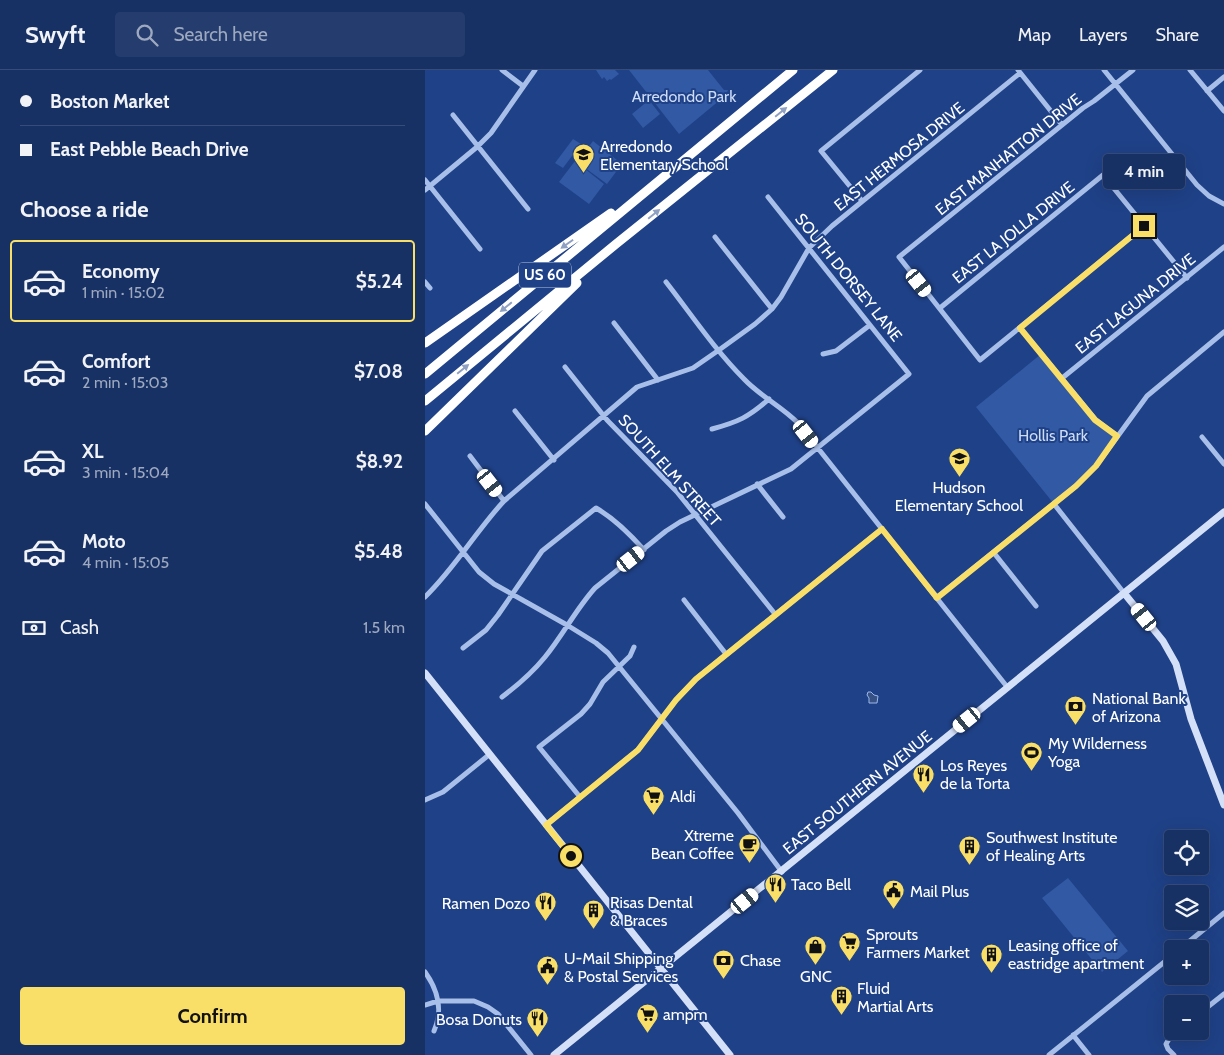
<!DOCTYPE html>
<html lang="en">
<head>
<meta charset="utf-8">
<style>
  body { margin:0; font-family:Cabin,sans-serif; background:#243d6e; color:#f1f3f6; height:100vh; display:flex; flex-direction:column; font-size:19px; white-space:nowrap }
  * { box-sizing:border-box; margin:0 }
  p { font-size:16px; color:#9ea9bf }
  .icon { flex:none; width:28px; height:28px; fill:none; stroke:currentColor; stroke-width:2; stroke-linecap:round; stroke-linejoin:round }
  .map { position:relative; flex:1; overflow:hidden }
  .drawer { display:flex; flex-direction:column; background:#173165; width:425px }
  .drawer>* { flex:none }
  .top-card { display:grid; align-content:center; height:110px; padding:0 20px; background:#173165 }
  .tools { position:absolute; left:739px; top:760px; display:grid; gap:10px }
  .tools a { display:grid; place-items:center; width:45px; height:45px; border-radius:5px; background:#173165; box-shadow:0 5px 20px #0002,0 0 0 1px #364c79; font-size:25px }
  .end { position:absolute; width:22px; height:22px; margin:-11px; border:6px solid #f9df68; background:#111; box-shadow:0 0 0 2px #111 }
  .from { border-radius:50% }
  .bubble { position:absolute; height:35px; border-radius:5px; background:#173165; box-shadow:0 5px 20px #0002,0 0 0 1px #364c79; font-size:16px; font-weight:700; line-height:35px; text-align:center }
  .car { position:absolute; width:15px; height:30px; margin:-15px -8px; border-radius:6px; box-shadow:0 0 4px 1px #0007; background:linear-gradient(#fff 24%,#345 0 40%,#fff 0 76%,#345 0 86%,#fff 0) }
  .top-card b { display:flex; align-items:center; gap:18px; height:48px; font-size:19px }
  .top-card b+b { border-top:1px solid #364c79 }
  .top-card i { width:12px; height:12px; background:#f1f3f6 }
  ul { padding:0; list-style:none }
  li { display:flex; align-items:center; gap:15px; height:82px; margin:0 10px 8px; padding:0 10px; border:2px solid transparent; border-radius:5px }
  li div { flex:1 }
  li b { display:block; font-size:19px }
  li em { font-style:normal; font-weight:700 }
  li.active { border-color:#f9df68 }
  li>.icon { width:45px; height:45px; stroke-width:1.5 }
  h2 { padding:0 20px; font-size:22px; line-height:60px }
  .pay { display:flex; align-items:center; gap:12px; height:55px; padding:0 20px; font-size:19px }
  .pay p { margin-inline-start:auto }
  .action { display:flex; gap:10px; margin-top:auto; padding:10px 20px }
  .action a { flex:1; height:58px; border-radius:5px; background:#f9df68; color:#111; font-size:20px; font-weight:700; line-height:58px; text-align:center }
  header { display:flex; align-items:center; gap:30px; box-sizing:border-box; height:70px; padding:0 25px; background:#173165; border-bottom:1px solid #364c79 }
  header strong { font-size:24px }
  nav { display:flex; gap:28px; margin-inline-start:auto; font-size:18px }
  .search { width:350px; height:45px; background:#243d6e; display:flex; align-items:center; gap:12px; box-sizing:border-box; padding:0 18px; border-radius:5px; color:#9ea9bf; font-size:19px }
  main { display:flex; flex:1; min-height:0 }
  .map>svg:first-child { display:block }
</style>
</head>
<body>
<header>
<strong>Swyft</strong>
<div class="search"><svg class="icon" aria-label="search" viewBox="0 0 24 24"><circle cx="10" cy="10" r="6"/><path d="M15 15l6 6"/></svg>Search here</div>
<nav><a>Map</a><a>Layers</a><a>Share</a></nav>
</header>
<main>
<section class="drawer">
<div class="top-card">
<b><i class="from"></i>Boston Market</b>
<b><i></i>East Pebble Beach Drive</b>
</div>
<h2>Choose a ride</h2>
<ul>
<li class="active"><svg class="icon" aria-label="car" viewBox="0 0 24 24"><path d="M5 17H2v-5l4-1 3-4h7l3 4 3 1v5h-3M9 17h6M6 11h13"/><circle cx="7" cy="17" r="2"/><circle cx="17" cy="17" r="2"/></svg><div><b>Economy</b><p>1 min · 15:02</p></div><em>$5.24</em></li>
<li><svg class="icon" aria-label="car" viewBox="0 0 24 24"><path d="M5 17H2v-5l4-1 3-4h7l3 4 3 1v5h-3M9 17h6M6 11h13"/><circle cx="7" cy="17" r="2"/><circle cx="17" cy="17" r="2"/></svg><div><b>Comfort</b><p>2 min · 15:03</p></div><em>$7.08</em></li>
<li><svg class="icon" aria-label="car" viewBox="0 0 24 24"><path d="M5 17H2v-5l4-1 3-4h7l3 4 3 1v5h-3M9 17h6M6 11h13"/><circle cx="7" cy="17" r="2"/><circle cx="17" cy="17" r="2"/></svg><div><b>XL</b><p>3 min · 15:04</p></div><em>$8.92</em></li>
<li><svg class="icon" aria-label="car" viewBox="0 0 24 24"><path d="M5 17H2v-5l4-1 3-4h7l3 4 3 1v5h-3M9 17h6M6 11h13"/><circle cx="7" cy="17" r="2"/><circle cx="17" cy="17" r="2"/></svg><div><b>Moto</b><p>4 min · 15:05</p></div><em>$5.48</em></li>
</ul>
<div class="pay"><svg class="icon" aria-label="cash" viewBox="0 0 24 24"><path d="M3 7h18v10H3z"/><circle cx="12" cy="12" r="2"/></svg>Cash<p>1.5 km</p></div>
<div class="action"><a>Confirm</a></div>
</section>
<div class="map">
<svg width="799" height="985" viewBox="0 0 799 985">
  <rect width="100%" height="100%" fill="#1f4187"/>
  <path fill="#3259a4" d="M171,0H190L194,4L186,10L185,9L182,11L179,7L177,9Z
    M204,0H283L299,20H303L301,25L254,64Z
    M224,30L235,44L218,58L207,44Z
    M148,69L156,74L138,98L130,93Z
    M168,71L197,94L182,114L152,92Z
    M150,91L179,114L164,134L134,112Z
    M616,284L671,350L692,366L671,396L629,434L551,337Z
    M643,808L703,881L677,902L617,828Z"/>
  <path fill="#385185" stroke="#9cb8ec" d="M443,622H446L449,625L453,626L452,633H444V628L442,625Z"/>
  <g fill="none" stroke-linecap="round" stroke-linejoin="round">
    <path stroke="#a8bfea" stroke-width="5" d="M77,0L98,16
      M593,0L637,55
      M679,0L772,115L784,126L799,134
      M708,0L669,31L658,38L474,187L555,290L719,156
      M765,0L799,41
      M782,21L799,7
      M28,45L103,139
      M0,110L55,179
      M0,120L52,77L66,63L110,0
      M437,131L396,81L495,0
      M290,167L347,239
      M0,212L5,218
      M241,212C266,244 290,280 319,309C335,326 356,336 373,353L583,618
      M515,238L678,105L762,208
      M189,253L233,310
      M595,258L671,350L692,366
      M398,284L411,281L445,255
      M140,297L182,350L252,422L350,544
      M636,309L799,177
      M90,341L129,390
      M287,359C313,352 324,347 344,329
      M777,367L799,394
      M45,386L79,431
      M332,414L358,447
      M0,434L54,502L69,514L142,555L171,573L183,583L313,743L357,802
      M629,434L699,523
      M569,483L611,536
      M0,527C30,498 51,461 79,431L212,317L268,298L294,280L330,254L347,239L356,227L384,178L407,156L595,3
      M511,528L651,416L671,396L722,326L799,262
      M259,530L301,584
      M38,578L61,560L73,545L117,481L171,438C190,449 204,463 219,480
      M77,627C93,615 107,603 120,587C138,565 151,539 170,518L241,461L255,452L366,399L484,304L343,127
      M155,727L114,677L156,644L165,634L178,612L205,586L209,577
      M0,730L18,722L65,684
      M121,755L213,680L251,630L271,609L457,459
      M755,879L799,843
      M0,902C13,920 18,941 9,961
      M0,935L13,931H49L63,937L73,944L106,985
      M775,943L799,924
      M648,965L664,985
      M624,985L748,885
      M749,985L743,979L741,974L744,969L753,961"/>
    <path stroke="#d4dff8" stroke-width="7" d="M699,523L738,571L751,594L766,649L799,735
      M0,603L305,985
      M129,985L799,442"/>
    <path stroke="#fff" stroke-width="9" d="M0,273L186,143
      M0,304L368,0
      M0,331L191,174L408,0
      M0,361L152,213"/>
  </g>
  <defs><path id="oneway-solid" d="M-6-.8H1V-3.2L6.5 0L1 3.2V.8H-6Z" transform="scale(1.25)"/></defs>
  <g fill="#8fa0c3">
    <use href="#oneway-solid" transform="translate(356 42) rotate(-39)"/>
    <use href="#oneway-solid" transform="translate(229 144) rotate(-39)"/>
    <use href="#oneway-solid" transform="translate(142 174) rotate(145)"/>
    <use href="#oneway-solid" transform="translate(81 237) rotate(141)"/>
    <use href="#oneway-solid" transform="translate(38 299) rotate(-39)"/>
  </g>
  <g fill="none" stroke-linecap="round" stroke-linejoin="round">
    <path stroke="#f9df68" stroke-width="6" d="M146,786L121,755L213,680L251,630L271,609L457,459L512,528L651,416L671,396L692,366L670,350L595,258L719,156"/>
  </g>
  <defs>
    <symbol id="school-pin" viewBox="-11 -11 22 30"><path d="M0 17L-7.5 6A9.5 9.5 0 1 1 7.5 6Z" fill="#f9df68" stroke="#1f4187"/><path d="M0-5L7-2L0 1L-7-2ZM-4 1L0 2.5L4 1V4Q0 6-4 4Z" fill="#111"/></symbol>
    <symbol id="bank-pin" viewBox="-11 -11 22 30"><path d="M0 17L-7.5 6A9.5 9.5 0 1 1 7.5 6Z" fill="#f9df68" stroke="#1f4187"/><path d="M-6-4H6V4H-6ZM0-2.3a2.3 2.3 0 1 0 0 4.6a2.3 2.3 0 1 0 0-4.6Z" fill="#111"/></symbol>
    <symbol id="stadium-pin" viewBox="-11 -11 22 30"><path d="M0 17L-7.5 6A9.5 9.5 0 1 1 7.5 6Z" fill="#f9df68" stroke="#1f4187"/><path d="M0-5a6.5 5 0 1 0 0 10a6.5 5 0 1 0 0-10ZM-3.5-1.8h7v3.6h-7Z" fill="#111"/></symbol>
    <symbol id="restaurant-pin" viewBox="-11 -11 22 30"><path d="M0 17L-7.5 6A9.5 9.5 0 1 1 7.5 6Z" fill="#f9df68" stroke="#1f4187"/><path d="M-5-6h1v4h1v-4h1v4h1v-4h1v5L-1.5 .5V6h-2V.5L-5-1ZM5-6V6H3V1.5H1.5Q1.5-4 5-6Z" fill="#111"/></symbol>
    <symbol id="supermarket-pin" viewBox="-11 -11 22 30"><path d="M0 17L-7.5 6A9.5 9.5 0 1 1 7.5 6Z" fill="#f9df68" stroke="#1f4187"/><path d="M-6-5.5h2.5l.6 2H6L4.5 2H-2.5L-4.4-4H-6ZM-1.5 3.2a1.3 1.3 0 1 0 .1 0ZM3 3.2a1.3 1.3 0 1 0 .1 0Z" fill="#111"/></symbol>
    <symbol id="cafe-pin" viewBox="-11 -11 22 30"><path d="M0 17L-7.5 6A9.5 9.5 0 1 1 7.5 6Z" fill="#f9df68" stroke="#1f4187"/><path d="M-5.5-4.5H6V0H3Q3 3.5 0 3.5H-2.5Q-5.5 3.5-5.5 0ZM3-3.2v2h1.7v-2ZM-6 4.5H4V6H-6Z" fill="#111"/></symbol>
    <symbol id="building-pin" viewBox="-11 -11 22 30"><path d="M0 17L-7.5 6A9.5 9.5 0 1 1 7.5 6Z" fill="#f9df68" stroke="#1f4187"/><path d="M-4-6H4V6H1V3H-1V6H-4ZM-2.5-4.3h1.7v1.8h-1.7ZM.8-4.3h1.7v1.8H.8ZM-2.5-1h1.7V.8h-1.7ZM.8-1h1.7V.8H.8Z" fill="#111"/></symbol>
    <symbol id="civic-pin" viewBox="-11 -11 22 30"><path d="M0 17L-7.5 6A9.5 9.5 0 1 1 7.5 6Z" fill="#f9df68" stroke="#1f4187"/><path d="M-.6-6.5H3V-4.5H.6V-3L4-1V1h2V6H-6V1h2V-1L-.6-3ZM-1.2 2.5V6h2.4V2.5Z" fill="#111"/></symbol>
    <symbol id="shop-pin" viewBox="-11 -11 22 30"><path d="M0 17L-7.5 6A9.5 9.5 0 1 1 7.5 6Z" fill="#f9df68" stroke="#1f4187"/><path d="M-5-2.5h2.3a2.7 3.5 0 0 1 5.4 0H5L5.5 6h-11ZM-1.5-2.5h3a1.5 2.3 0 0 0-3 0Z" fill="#111"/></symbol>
  </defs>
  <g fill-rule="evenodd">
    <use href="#school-pin" x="146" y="72" width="25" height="34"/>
    <use href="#school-pin" x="522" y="376" width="25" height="34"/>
    <use href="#bank-pin" x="638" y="624" width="25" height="34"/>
    <use href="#stadium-pin" x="594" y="670" width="25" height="34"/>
    <use href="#restaurant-pin" x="486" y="692" width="25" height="34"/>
    <use href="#supermarket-pin" x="216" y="714" width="25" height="34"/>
    <use href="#cafe-pin" x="312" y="762" width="25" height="34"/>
    <use href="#building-pin" x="532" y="764" width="25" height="34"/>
    <use href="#restaurant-pin" x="338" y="802" width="25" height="34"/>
    <use href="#civic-pin" x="456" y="808" width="25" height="34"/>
    <use href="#restaurant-pin" x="108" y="820" width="25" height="34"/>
    <use href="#building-pin" x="156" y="828" width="25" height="34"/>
    <use href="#supermarket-pin" x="412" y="860" width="25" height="34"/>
    <use href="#shop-pin" x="378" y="864" width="25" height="34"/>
    <use href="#building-pin" x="554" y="872" width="25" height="34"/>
    <use href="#bank-pin" x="286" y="878" width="25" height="34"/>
    <use href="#civic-pin" x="110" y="884" width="25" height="34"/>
    <use href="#building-pin" x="404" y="914" width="25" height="34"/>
    <use href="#supermarket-pin" x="210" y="932" width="25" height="34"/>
    <use href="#restaurant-pin" x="100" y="936" width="25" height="34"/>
  </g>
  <g text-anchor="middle" stroke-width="4" stroke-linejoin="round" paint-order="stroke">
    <rect fill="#1f4187" stroke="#bcc6db" stroke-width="1" x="94" y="192.5" width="52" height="25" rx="4"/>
    <g font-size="15" font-weight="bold" fill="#fff">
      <text x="120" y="210">US 60</text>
    </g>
    <g font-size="16" fill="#cddcf8" stroke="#1f4187">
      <text x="259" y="32">Arredondo Park</text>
      <text x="628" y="371">Hollis Park</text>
    </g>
    <g font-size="16" fill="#fff" stroke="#1f4187" text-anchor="start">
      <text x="175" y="82">Arredondo<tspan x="175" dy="18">Elementary School</tspan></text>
      <text x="534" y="423" text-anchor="middle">Hudson<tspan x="534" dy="18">Elementary School</tspan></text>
      <text x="667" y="634">National Bank<tspan x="667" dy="18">of Arizona</tspan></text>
      <text x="623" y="679">My Wilderness<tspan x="623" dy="18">Yoga</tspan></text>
      <text x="515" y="701">Los Reyes<tspan x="515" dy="18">de la Torta</tspan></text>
      <text x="245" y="732">Aldi</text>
      <text x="309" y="771" text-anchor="end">Xtreme<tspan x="309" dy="18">Bean Coffee</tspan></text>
      <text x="561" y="773">Southwest Institute<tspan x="561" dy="18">of Healing Arts</tspan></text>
      <text x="366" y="820">Taco Bell</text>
      <text x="485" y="827">Mail Plus</text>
      <text x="185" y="838">Risas Dental<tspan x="185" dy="18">&amp; Braces</tspan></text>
      <text x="105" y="839" text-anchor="end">Ramen Dozo</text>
      <text x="441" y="870">Sprouts<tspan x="441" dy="18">Farmers Market</tspan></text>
      <text x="583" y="881">Leasing office of<tspan x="583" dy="18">eastridge apartment</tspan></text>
      <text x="139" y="894">U-Mail Shipping<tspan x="139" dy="18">&amp; Postal Services</tspan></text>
      <text x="315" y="896">Chase</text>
      <text x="391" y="912" text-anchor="middle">GNC</text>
      <text x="432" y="924">Fluid<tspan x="432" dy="18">Martial Arts</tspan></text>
      <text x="238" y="950">ampm</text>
      <text x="97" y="955" text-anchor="end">Bosa Donuts</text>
    </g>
    <g font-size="16" fill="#fff" stroke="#1f4187">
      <text transform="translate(583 84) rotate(-39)" y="6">EAST MANHATTON DRIVE</text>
      <text transform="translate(474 86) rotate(-39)" y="6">EAST HERMOSA DRIVE</text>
      <text transform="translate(588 162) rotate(-39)" y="6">EAST LA JOLLA DRIVE</text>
      <text transform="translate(424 207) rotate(51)" y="6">SOUTH DORSEY LANE</text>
      <text transform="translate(710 233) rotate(-39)" y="6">EAST LAGUNA DRIVE</text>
      <text transform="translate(245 400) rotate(48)" y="6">SOUTH ELM STREET</text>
      <text transform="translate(432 722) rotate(-39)" y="6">EAST SOUTHERN AVENUE</text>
    </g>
  </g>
</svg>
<div class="tools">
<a><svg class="icon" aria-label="locate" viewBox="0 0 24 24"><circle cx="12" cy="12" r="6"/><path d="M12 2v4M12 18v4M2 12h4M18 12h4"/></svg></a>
<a><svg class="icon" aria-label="layers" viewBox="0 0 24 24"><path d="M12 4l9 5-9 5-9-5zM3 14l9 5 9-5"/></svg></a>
<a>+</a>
<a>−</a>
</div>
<i class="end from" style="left:146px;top:786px"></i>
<i class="end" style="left:719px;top:156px"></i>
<div class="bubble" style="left:678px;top:84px;width:82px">4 min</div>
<i class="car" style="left:494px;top:213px;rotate:141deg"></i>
<i class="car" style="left:381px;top:364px;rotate:142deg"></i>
<i class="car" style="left:65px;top:413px;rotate:142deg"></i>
<i class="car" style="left:206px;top:489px;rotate:52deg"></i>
<i class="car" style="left:719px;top:547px;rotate:321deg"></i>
<i class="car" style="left:542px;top:650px;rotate:231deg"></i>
<i class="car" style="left:320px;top:831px;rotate:51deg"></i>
</div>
</main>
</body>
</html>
